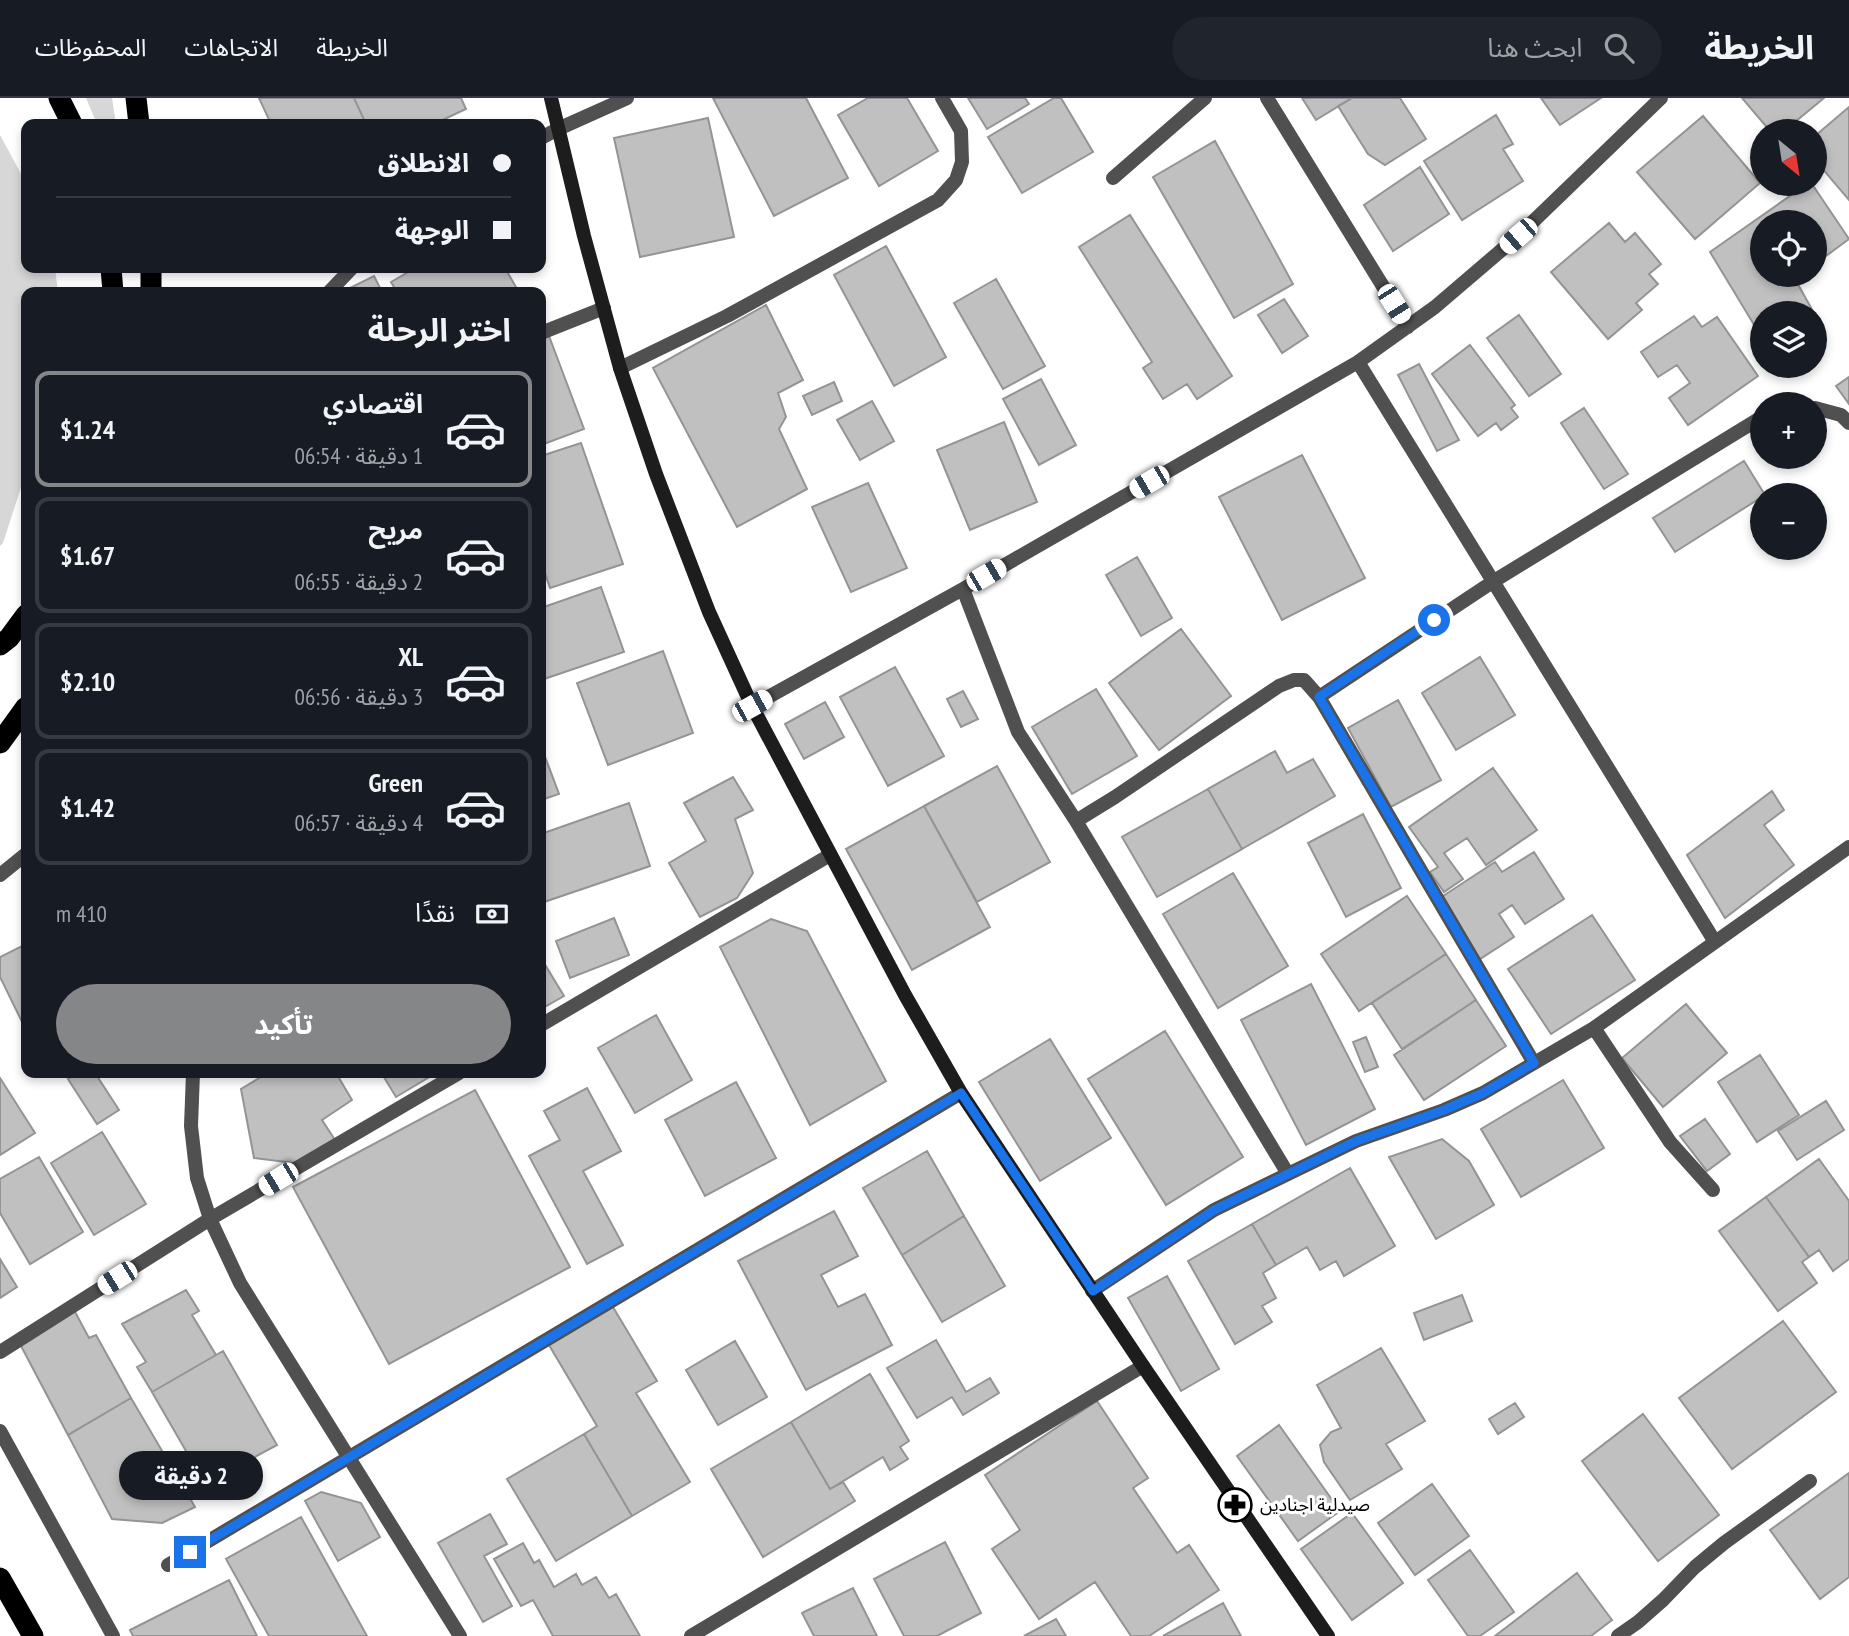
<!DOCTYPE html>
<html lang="ar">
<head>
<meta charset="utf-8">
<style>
  body { margin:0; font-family:"PT Sans Narrow","Noto Sans Arabic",sans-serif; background:#20242c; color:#f1f3f6; direction:rtl; height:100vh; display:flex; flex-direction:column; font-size:26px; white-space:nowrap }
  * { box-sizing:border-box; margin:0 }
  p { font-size:23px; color:#9ea1a6 }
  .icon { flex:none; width:38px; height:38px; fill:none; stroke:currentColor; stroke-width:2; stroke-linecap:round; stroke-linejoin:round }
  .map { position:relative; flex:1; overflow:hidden; direction:ltr }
  .panel { position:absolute; left:21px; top:189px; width:525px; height:791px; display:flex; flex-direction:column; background:#171b24; border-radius:14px; box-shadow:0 4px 10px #0003; direction:rtl }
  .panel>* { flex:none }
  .top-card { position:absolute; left:21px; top:21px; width:525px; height:154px; border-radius:14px; box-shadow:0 4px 10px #0003; direction:rtl; display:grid; align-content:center; height:154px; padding:0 35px; background:#171b24 }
  .needle { width:46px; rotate:150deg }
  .tools { position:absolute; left:1750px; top:21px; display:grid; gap:14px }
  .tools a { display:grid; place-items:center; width:77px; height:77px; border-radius:50%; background:#171b24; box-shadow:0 4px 10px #0003; font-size:35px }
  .end { position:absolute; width:32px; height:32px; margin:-16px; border:9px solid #1a73e8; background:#fff; box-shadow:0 0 0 4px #fff }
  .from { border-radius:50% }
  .bubble { position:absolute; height:49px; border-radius:24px; background:#171b24; box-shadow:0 4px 10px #0003; font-size:23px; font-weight:700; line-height:49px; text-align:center; direction:rtl }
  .car { position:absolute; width:21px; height:42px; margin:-21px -10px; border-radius:9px; box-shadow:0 0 5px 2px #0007; background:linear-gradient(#fff 24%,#345 0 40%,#fff 0 76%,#345 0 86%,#fff 0) }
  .top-card b { display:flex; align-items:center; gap:24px; height:66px; font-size:26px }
  .top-card b+b { border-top:2px solid #363941 }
  .top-card i { width:18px; height:18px; background:#f1f3f6 }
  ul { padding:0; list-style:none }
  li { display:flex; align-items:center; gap:21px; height:116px; margin:0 14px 10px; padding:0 21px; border:4px solid #363941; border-radius:14px }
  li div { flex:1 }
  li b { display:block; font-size:26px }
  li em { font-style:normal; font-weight:700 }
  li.active { border-color:#858687 }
  li>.icon { width:63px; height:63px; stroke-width:1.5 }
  h2 { padding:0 35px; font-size:32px; line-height:84px }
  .pay { display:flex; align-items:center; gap:18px; height:77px; padding:0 35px; font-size:26px }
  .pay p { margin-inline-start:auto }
  .cta { display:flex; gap:14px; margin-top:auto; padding:14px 35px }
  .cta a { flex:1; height:80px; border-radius:42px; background:#858687; color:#fff; font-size:28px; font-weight:700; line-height:80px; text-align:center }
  header { display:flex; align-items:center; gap:42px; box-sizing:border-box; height:98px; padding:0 35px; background:#171b24; border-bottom:2px solid #363941 }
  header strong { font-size:33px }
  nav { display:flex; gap:38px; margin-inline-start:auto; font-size:24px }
  .search { width:490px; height:63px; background:#20242c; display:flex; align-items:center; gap:18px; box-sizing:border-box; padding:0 24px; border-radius:38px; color:#9ea1a6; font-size:26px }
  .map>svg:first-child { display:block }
</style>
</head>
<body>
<header>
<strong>الخريطة</strong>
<div class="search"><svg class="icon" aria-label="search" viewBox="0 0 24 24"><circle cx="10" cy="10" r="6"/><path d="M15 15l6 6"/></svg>ابحث هنا</div>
<nav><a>الخريطة</a><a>الاتجاهات</a><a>المحفوظات</a></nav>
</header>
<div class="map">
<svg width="1849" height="1538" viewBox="0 0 1849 1538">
  <rect width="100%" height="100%" fill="#fff"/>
  <path fill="#d7d7d7" d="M86,0H112L116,26H97Z
    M0,37L26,85V170H55L58,194H26V374L3,445L0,448Z"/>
  <path fill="#c0c0c0" stroke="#949494" stroke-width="2" d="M259,0H354L366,26H271Z
    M354,0H461L466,11L434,26H366Z
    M713,0H806L848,80L774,118Z
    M868,0H907L938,53L879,88L838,17Z
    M968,0H1025L1029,6L987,31Z
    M1054,0H1061L1093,54L1022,95L988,39Z
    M1302,0H1352L1316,22Z
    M1352,0H1400L1426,41L1385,67L1368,56L1338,8Z
    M1541,0H1601L1560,27Z
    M1742,0H1824L1784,33H1770Z
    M1849,9V102L1815,62V38Z
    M1496,17L1513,46L1503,51L1523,83L1462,122L1424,63Z
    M1703,18L1760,85L1695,141L1637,74Z
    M708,20L734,139L640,159L614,40Z
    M1215,43L1293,186L1234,220L1153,79Z
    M1420,69L1449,116L1393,153L1364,107Z
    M1807,86H1812L1849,141L1815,166V124H1762V177H1801L1795,181L1814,215H1762V240L1710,154Z
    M1130,117L1232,278L1197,301L1187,286L1163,301L1143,270L1152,264L1079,149Z
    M1609,125L1625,144L1635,135L1661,166L1649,176L1658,186L1636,205L1642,212L1608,241L1551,174Z
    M886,148L946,259L894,288L834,177Z
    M415,170H505L516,189L507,194H397L391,184Z
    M374,178L382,194H342Z
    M996,181L1045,268L1003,291L954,205Z
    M1284,201L1308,238L1282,255L1258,217Z
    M766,207L803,282L778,295L786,319L779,331L807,391L737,429L653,270Z
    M1519,217L1561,276L1529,298L1487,240Z
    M1694,218L1702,229L1717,219L1758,278L1688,327L1669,300L1690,285L1677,267L1658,279L1641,254Z
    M549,238L584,331L541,347V241Z
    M1470,247L1515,307L1511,310L1518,319L1501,332L1496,325L1478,338L1432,276Z
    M1419,266L1459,342L1437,353L1398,277Z
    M1849,279V306L1836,288Z
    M1041,281L1076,347L1039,367L1003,301Z
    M834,284L842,303L812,317L803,298Z
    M872,303L894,343L860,362L837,322Z
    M1584,310L1628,376L1604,391L1561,325Z
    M1004,324L1037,404L970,432L937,352Z
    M581,345L623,466L550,490L541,463V358Z
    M1302,357L1365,480L1282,522L1219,399Z
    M1744,363L1765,397L1675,454L1653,420Z
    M868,385L907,470L851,494L812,409Z
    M1137,459L1172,520L1141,538L1106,477Z
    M601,489L624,554L541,582V510Z
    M1181,531L1231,598L1159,652L1109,585Z
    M663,553L693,635L608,667L577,585Z
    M1480,559L1515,617L1456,652L1422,595Z
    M895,569L944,658L888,688L840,599Z
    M1096,591L1137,658L1072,696L1032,629Z
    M963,593L978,621L961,629L947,601Z
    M1398,602L1441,682L1391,709L1348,630Z
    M825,604L844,639L804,661L785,626Z
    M541,648L559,696L541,702Z
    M1275,653L1287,675L1313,661L1335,698L1242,751L1208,691Z
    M997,668L1050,764L977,804L924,708Z
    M1493,670L1537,732L1486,767L1467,740L1444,755L1463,781L1444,794L1430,774L1438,769L1409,729Z
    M733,679L753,712L735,721L753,775L737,800L700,819L669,765L706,743L684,705Z
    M1208,691L1242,751L1157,799L1122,739Z
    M1772,693L1784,712L1764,727L1794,767L1725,820L1687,757Z
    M629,705L650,768L541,805V736Z
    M924,708L990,829L912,872L846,751Z
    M1363,716L1401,790L1346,819L1308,745Z
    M1534,754L1564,801L1525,826L1512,807L1499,816L1514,839L1480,861L1440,800L1495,764L1502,774Z
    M1233,775L1288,868L1218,910L1163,816Z
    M1407,798L1446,856L1359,913L1321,856Z
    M1592,817L1635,882L1551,936L1508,871Z
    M614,820L629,857L570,880L556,843Z
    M771,821L807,833L886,983L810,1027L720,849Z
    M26,846V932L0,879V859Z
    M1446,856L1476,902L1402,951L1372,905Z
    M541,860L564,898L541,911Z
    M1311,886L1375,1011L1306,1047L1241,922Z
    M1476,902L1506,948L1424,1002L1394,957Z
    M1686,906L1727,955L1663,1009L1622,960Z
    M656,917L692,982L635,1015L598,950Z
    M1165,933L1243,1059L1166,1107L1088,981Z
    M1366,939L1378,969L1365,974L1353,944Z
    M1050,941L1111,1040L1040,1083L979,984Z
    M1760,957L1799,1017L1757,1044L1718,984Z
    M78,975H95L119,1012L97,1026L68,981Z
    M258,975H336L352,1002L322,1022L335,1042L294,1065L254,1060L241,991L261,979Z
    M383,975H436L396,999L382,976Z
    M0,980L35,1035L0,1057Z
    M1563,982L1604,1050L1521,1099L1481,1031Z
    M736,984L776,1060L705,1098L665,1022Z
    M587,990L621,1053L583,1073L623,1147L587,1166L529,1058L560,1042L544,1013Z
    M475,992L570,1169L389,1266L293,1089Z
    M1826,1003L1844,1032L1797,1062L1778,1033Z
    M1705,1021L1730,1056L1707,1073L1680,1038Z
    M102,1034L146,1106L94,1137L51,1065Z
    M1442,1041L1469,1063L1494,1107L1436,1141L1389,1059Z
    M927,1053L964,1118L902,1157L863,1090Z
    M39,1059L83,1134L30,1166L0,1115V1081Z
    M1819,1061L1849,1103V1161L1833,1173L1819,1152L1809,1159L1766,1099Z
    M1350,1070L1395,1148L1344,1178L1336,1163L1320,1172L1307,1149L1276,1167L1252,1126Z
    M1766,1099L1809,1159L1802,1164L1817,1185L1778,1213L1719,1133Z
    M834,1113L858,1158L821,1177L838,1209L865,1196L892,1247L806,1292L738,1163Z
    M964,1118L1005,1188L942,1224L902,1157Z
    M1252,1126L1276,1167L1263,1175L1276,1200L1262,1208L1272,1224L1235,1246L1188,1163Z
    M0,1161L17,1189L0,1200Z
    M1167,1178L1219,1271L1181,1293L1128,1200Z
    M186,1192L199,1213L192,1217L216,1257L152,1294L137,1269L146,1264L122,1226Z
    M1462,1197L1472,1223L1424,1242L1414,1215Z
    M613,1209L657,1283L636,1295L690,1384L632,1418L584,1336L597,1328L549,1247Z
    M74,1212L89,1240L96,1237L131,1300L68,1337L20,1246Z
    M1783,1223L1836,1294L1732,1371L1679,1300Z
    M936,1242L966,1294L990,1280L999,1295L963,1317L952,1299L917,1320L887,1270Z
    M735,1243L767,1299L718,1327L686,1272Z
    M1381,1250L1425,1323L1386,1346L1402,1371L1350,1402L1324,1364L1320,1347L1331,1334L1341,1330L1317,1287Z
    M223,1253L277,1347L205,1386L152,1294Z
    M870,1276L909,1343L900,1349L908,1361L890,1372L883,1359L830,1391L791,1324Z
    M131,1300L195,1409L162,1425L112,1421L68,1337Z
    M1097,1303L1148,1380L1133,1390L1177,1455L1189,1447L1219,1492L1149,1538H1131L1095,1484L1039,1521L992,1451L1020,1432L985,1377Z
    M1515,1305L1524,1319L1498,1336L1489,1321Z
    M1643,1316L1719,1417L1658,1463L1582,1363Z
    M791,1324L830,1391L843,1384L855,1403L763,1459L711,1371Z
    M1279,1327L1340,1413L1298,1443L1237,1358Z
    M584,1336L632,1418L556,1463L507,1381Z
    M1849,1375V1479L1820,1501L1770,1432Z
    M1432,1386L1469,1438L1415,1477L1378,1425Z
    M321,1394L361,1405L380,1439L338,1463L305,1403Z
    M1352,1415L1403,1485L1352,1522L1301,1451Z
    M490,1416L507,1446L484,1458L512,1508L483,1524L438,1445Z
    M301,1419L367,1538H269L226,1461Z
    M945,1444L981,1515L937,1538H904L874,1481Z
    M523,1445L534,1465L539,1462L554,1489L576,1476L582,1487L596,1479L609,1500L616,1496L640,1538H553L533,1502L521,1508L494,1461Z
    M1470,1452L1514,1514L1480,1538H1468L1428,1482Z
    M1577,1475L1612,1522L1591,1538H1495Z
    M229,1482L257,1538H133L130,1532Z
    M853,1490L877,1538H814L802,1515Z
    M1223,1505L1241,1538H1163Z
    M1056,1521L1066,1538H1024Z"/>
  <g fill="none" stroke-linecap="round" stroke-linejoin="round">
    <path stroke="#505050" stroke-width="14" d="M1267,0L1408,229
      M541,40L558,31L627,0
      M1113,80L1205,0
      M329,194L352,170
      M541,235L604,210
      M1358,264L1715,844
      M620,270L727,218L938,102L956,82L962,64L961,33L942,0
      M1815,310L1841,317L1849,325
      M963,491L1018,634L1076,723L1288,1076
      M1319,599L1494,483L1762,319
      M752,608L963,491L1358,264L1435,209L1518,138L1661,0
      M1076,723L1115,699L1279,588L1294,582H1304L1319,599L1534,965
      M0,777L26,756
      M541,927L830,757
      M1594,930L1670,1044L1713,1092
      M193,975L191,1028L197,1080L210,1121L240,1185L460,1538
      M1092,1193L1214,1112L1356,1043L1444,1012L1483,995L1594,930L1849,749
      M0,1254L210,1121L459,975
      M0,1333L113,1538
      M168,1467L961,995
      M691,1538L1143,1268
      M1618,1538L1638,1524L1663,1502L1695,1469L1724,1445L1810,1383"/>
    <path stroke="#1d1d1d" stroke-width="14" d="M551,0L584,138L620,270L656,376L709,514L752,608L905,897L961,995L1143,1268L1328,1538"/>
    <path stroke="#000" stroke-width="21" d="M59,0L72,26
      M136,0L139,26
      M111,170L113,194
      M151,194V170
      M0,547L9,540L26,517
      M0,645L26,609
      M0,1480L33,1538"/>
  </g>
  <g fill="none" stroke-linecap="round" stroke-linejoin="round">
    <path stroke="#1a73e8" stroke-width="9" d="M190,1454L961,995L1093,1193L1214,1112L1356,1043L1444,1012L1483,995L1534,965L1319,599L1434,522"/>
  </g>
  <defs>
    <symbol id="pharmacy-ring" viewBox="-11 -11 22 22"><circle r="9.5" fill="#fff" stroke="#000" stroke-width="1.5"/><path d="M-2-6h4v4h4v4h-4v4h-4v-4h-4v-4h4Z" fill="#000"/></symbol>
  </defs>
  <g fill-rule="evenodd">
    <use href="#pharmacy-ring" x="1216" y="1388" width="38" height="38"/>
  </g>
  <g text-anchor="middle" stroke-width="6" stroke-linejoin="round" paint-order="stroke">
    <g font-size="18" fill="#000" stroke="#fff" text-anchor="start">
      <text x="1260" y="1413">صيدلية اجنادين</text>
    </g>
  </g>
</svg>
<div class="tools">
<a><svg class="needle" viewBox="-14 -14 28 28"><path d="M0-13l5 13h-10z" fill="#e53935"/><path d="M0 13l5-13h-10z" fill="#9ea1a6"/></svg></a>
<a><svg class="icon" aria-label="locate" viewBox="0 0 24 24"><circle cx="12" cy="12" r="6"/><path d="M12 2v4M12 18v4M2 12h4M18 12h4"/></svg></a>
<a><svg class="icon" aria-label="layers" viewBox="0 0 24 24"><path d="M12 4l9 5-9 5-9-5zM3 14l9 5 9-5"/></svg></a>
<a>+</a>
<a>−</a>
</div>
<i class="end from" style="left:1434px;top:522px"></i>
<i class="end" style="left:190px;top:1454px"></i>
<div class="bubble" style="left:119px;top:1353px;width:144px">2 دقيقة</div>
<i class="car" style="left:1518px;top:138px;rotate:229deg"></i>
<i class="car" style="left:1394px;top:206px;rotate:148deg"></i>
<i class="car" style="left:1149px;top:384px;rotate:240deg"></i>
<i class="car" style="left:986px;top:477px;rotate:60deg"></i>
<i class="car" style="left:752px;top:608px;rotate:61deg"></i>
<i class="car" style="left:278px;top:1081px;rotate:239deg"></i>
<i class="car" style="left:117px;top:1180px;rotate:238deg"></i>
<div class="top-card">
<b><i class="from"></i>الانطلاق</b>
<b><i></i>الوجهة</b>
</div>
<section class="panel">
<h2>اختر الرحلة</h2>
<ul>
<li class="active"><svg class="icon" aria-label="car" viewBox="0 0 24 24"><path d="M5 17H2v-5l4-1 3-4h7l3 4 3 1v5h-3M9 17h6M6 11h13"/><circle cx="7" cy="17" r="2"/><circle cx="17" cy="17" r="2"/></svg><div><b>اقتصادي</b><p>1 دقيقة · 06:54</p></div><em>$1.24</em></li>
<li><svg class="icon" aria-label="car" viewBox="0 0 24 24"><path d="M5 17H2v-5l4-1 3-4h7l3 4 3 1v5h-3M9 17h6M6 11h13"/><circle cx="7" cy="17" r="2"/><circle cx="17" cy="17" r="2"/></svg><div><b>مريح</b><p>2 دقيقة · 06:55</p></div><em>$1.67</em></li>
<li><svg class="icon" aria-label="car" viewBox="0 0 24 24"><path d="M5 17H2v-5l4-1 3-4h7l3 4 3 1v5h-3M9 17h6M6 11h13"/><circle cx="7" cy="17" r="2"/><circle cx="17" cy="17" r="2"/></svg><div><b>XL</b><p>3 دقيقة · 06:56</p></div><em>$2.10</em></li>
<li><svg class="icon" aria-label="car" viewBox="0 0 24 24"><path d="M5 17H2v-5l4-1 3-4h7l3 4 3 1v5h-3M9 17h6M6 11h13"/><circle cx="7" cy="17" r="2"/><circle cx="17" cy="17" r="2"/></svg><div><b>Green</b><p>4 دقيقة · 06:57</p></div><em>$1.42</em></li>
</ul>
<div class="pay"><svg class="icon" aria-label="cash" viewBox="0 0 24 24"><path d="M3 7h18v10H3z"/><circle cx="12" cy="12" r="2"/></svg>نقدًا<p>410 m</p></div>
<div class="cta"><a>تأكيد</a></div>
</section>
</div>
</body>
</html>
